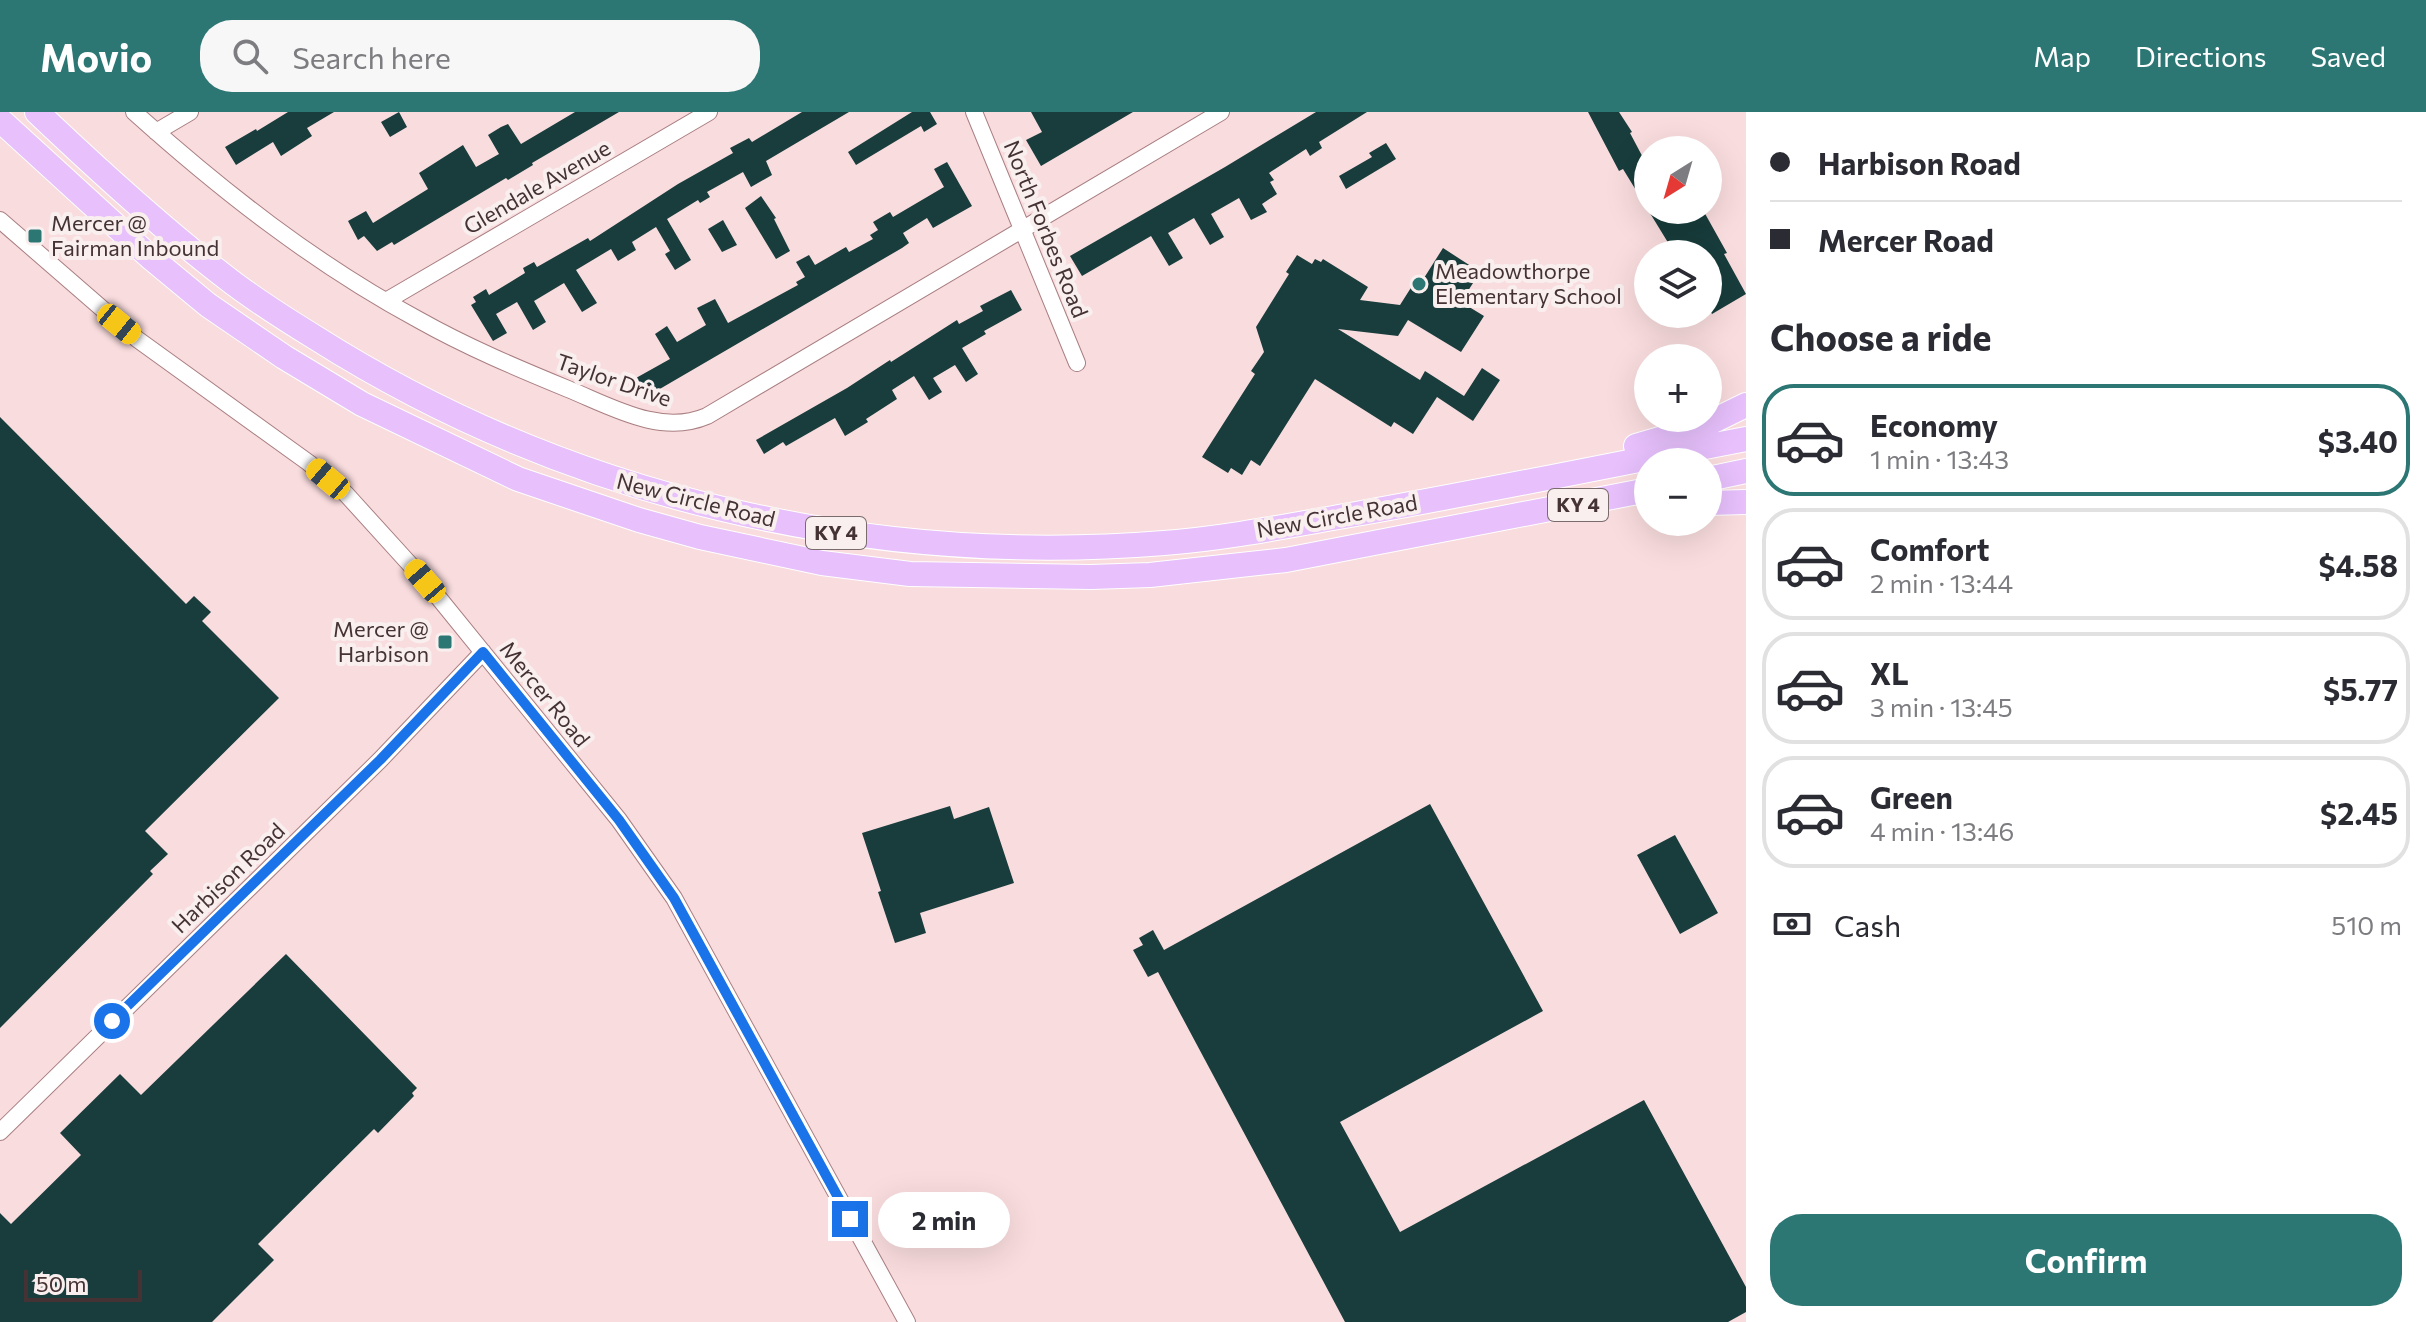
<!DOCTYPE html>
<html lang="en">
<head>
<meta charset="utf-8">
<style>
  body { margin:0; font-family:Commissioner,sans-serif; background:#f7f7f7; color:#2b2b33; height:100vh; display:flex; flex-direction:column; font-size:30px; white-space:nowrap }
  * { box-sizing:border-box; margin:0 }
  p { font-size:26px; color:#7c7c81 }
  .icon { flex:none; width:44px; height:44px; fill:none; stroke:currentColor; stroke-width:2; stroke-linecap:round; stroke-linejoin:round }
  .map { position:relative; flex:1; overflow:hidden }
  .panel { display:flex; flex-direction:column; background:#fff; width:680px }
  .panel>* { flex:none }
  .guide { display:grid; align-content:center; height:176px; padding:0 24px; background:#fff }
  .needle { width:52px; rotate:217deg }
  .tools { position:absolute; left:1634px; top:24px; display:grid; gap:16px }
  .tools a { display:grid; place-items:center; width:88px; height:88px; border-radius:50%; background:#fff; box-shadow:0 8px 32px #0002; font-size:40px }
  .scale { position:absolute; left:24px; bottom:20px; width:118px; box-sizing:border-box; padding-left:8px; border:4px solid #443234; border-top:0; font-size:22px; line-height:28px; white-space:nowrap; color:#443234; -webkit-text-stroke:6px #f9efef; paint-order:stroke }
  .end { position:absolute; width:36px; height:36px; margin:-18px; border:10px solid #1a73e8; background:#fff; box-shadow:0 0 0 4px #fff }
  .from { border-radius:50% }
  .bubble { position:absolute; height:56px; border-radius:28px; background:#fff; box-shadow:0 8px 32px #0002; font-size:26px; font-weight:700; line-height:56px; text-align:center }
  .car { position:absolute; width:24px; height:48px; margin:-24px -12px; border-radius:10px; box-shadow:0 0 6px 2px #0007; background:linear-gradient(#f5c518 24%,#345 0 40%,#f5c518 0 76%,#345 0 86%,#f5c518 0) }
  .guide b { display:flex; align-items:center; gap:28px; height:76px; font-size:30px }
  .guide b+b { border-top:2px solid #e1e1e2 }
  .guide i { width:20px; height:20px; background:#2b2b33 }
  ul { padding:0; list-style:none }
  li { display:flex; align-items:center; gap:24px; height:112px; margin:0 16px 12px; padding:0 8px; border:4px solid #e1e1e2; border-radius:32px }
  li div { flex:1 }
  li b { display:block; font-size:30px }
  li em { font-style:normal; font-weight:700 }
  li.active { border-color:#2c7674 }
  li>.icon { width:72px; height:72px; stroke-width:1.5 }
  h2 { padding:0 24px; font-size:36px; line-height:96px }
  .pay { display:flex; align-items:center; gap:20px; height:88px; padding:0 24px; font-size:30px }
  .pay p { margin-inline-start:auto }
  .primary-button { display:flex; gap:16px; margin-top:auto; padding:16px 24px }
  .primary-button a { flex:1; height:92px; border-radius:32px; background:#2c7674; color:#fff; font-size:32px; font-weight:700; line-height:92px; text-align:center }
  header { display:flex; align-items:center; gap:48px; box-sizing:border-box; height:112px; padding:0 40px; background:#2c7674; color:#fff }
  header strong { font-size:38px }
  nav { display:flex; gap:44px; margin-inline-start:auto; font-size:28px }
  .search { width:560px; height:72px; background:#f7f7f7; display:flex; align-items:center; gap:20px; box-sizing:border-box; padding:0 28px; border-radius:32px; color:#7c7c81; font-size:30px }
  main { display:flex; flex:1; min-height:0 }
  .map>svg:first-child { display:block }
</style>
</head>
<body>
<header>
<strong>Movio</strong>
<div class="search"><svg class="icon" aria-label="search" viewBox="0 0 24 24"><circle cx="10" cy="10" r="6"/><path d="M15 15l6 6"/></svg>Search here</div>
<nav><a>Map</a><a>Directions</a><a>Saved</a></nav>
</header>
<main>
<div class="map">
<svg width="1746" height="1210" viewBox="0 0 1746 1210">
  <rect width="100%" height="100%" fill="#f9dcde"/>
  <path fill="#183d3c" d="M288,0H334L307,16L312,24L281,44L273,30L236,53L225,35L256,17L257,19Z
    M399,0L407,15L390,25L381,10Z
    M575,0H619L532,51L533,53L508,68L506,66L394,133L392,130L377,139L364,124L358,128L348,109L366,99L373,111L428,77L419,61L463,33L476,55L499,42L488,23L501,15L508,12L521,32Z
    M802,0H849L766,49L772,63L751,75L743,60L707,80L710,85L700,91L698,88L667,107L691,148L675,158L665,142L670,139L656,115L632,130L636,138L618,149L611,137L576,158L597,191L582,200L564,171L534,189L546,210L533,218L517,190L496,202L507,221L493,229L471,193L476,190L473,185L486,177L489,183L525,161L523,156L534,150L537,155L588,126L590,129L678,72L733,41L730,36L749,26L752,30Z
    M912,0H930L937,12L924,20L921,14L856,53L848,40Z
    M1031,0H1133L1041,54L1026,28L1042,20Z
    M1316,0H1367L1319,30L1322,36L1310,44L1306,37L1269,61L1274,68L1270,70L1277,82L1262,92L1267,100L1251,108L1239,86L1211,102L1224,125L1210,133L1194,106L1168,121L1183,146L1169,154L1151,124L1082,164L1070,144L1225,55Z
    M1588,0H1619L1632,20L1630,21L1648,55V98H1703L1727,141L1724,142L1746,182L1712,202L1708,194V142H1675L1623,57L1619,59Z
    M1386,31L1396,47L1346,77L1339,64L1372,45L1369,41Z
    M947,50L972,94L933,116L927,106L903,121L909,131L902,136L646,285L636,266L670,247L655,222L667,214L677,230L706,213L697,196L715,187L728,211L798,173L796,170L805,165L796,150L809,143L815,153L846,135L849,140L873,127L870,123L878,118L873,110L890,100L893,105L944,75L934,57Z
    M761,84L776,106L774,107L790,139L776,147L745,96Z
    M723,108L737,133L722,140L708,117Z
    M1443,136L1480,160L1461,190L1484,204L1461,240L1408,208L1398,224L1338,217L1420,268L1425,259L1464,284L1482,256L1500,268L1473,309L1437,285L1413,322L1394,310L1391,315L1315,267L1260,354L1251,348L1242,363L1231,356L1228,361L1202,345L1255,262L1251,259L1264,240L1256,215L1289,162L1286,160L1297,143L1312,152L1315,147L1321,150L1323,147L1368,175L1360,188L1400,193L1419,163L1424,166Z
    M1011,178L1022,198L984,219L986,222L962,236L978,262L966,270L955,253L933,266L942,280L929,288L914,264L892,278L897,287L866,307L868,310L845,324L835,306L786,334L783,330L764,342L756,328L847,276L890,248L891,250L957,208L959,212L983,199L980,194Z
    M0,305L186,492L194,484L211,500L202,509L279,586L145,719L168,742L150,759L153,762L0,916Z
    M1430,692L1543,899L1340,1010L1400,1120L1644,988L1746,1175V1200L1728,1210H1345L1158,860L1148,865L1133,838L1143,833L1139,826L1153,818L1164,838Z
    M950,694L954,707L989,695L1014,771L920,801L926,821L895,831L878,780L881,779L862,721Z
    M1675,723L1718,801L1680,822L1637,743Z
    M286,842L417,976L412,981L414,984L378,1021L374,1017L258,1132L274,1148L212,1210H0V1101L11,1112L81,1043L60,1021L120,962L141,983Z"/>
  <g fill="none" stroke-linecap="round" stroke-linejoin="round">
    <defs>
      <path id="minor" d="M134,0C222,79 315,152 419,208C467,235 517,256 568,277C612,295 661,324 707,304L1221,0
        M974,0L1077,251
        M156,20L190,0
        M0,108L137,227L309,351L346,382L425,469L619,708L674,786L907,1210
        M386,189L709,0
        M0,1020L380,648L483,540"/>
      <path id="highway" d="M37,0C97,57 159,114 224,164C253,187 285,207 316,226C567,385 868,455 1164,431C1228,426 1292,413 1356,402C1486,379 1616,352 1746,327
        M0,8L150,145L208,193L284,245L362,292L518,367L639,408L700,425L822,451L910,462L1091,465L1150,463L1286,448L1648,378
        M1636,334L1701,315L1746,293
        M1708,367L1746,359
        M1708,391L1746,390"/>
    </defs>
    <use href="#minor" stroke="#a97f82" stroke-width="18"/>
    <use href="#highway" stroke="#fff" stroke-width="26"/>
    <use href="#minor" stroke="#fff" stroke-width="16"/>
    <use href="#highway" stroke="#e7c0fc" stroke-width="24"/>
  </g>
  <g fill="none" stroke-linecap="round" stroke-linejoin="round">
    <path stroke="#1a73e8" stroke-width="10" d="M112,909L380,648L483,540L619,708L674,786L850,1107"/>
  </g>
  <g fill="#2c7674" stroke="#f9efef" stroke-width="3">
    <rect x="27" y="116" width="16" height="16" rx="4"/>
    <circle cx="1419" cy="172" r="8"/>
    <rect x="437" y="522" width="16" height="16" rx="4"/>
  </g>
  <g text-anchor="middle" stroke-width="8" stroke-linejoin="round" paint-order="stroke">
    <g fill="#f9efef" stroke="#7a6b6c" stroke-width="2">
      <rect x="1548" y="377" width="60" height="32" rx="6"/>
      <rect x="806" y="405" width="60" height="32" rx="6"/>
    </g>
    <g font-size="20" font-weight="bold" fill="#443234">
      <text x="1578" y="400">KY 4</text>
      <text x="836" y="428">KY 4</text>
    </g>
    <g font-size="22" fill="#443234" stroke="#f9efef">
      <text transform="translate(537 75) rotate(-30)" y="8">Glendale Avenue</text>
      <text transform="translate(1046 117) rotate(68)" y="8">North Forbes Road</text>
      <text transform="translate(614 268) rotate(19)" y="8">Taylor Drive</text>
      <text transform="translate(696 388) rotate(14)" y="8">New Circle Road</text>
      <text transform="translate(1337 404) rotate(-10)" y="8">New Circle Road</text>
      <text transform="translate(545 582) rotate(51)" y="8">Mercer Road</text>
      <text transform="translate(228 766) rotate(-44)" y="8">Harbison Road</text>
    </g>
    <g font-size="22" fill="#443234" stroke="#f9efef" text-anchor="start">
      <text x="51" y="119">Mercer @<tspan x="51" dy="25">Fairman Inbound</tspan></text>
      <text x="1435" y="167">Meadowthorpe<tspan x="1435" dy="25">Elementary School</tspan></text>
      <text x="429" y="525" text-anchor="end">Mercer @<tspan x="429" dy="25">Harbison</tspan></text>
    </g>
  </g>
</svg>
<div class="tools">
<a><svg class="needle" viewBox="-14 -14 28 28"><path d="M0-13l5 13h-10z" fill="#e53935"/><path d="M0 13l5-13h-10z" fill="#7c7c81"/></svg></a>
<a><svg class="icon" aria-label="layers" viewBox="0 0 24 24"><path d="M12 4l9 5-9 5-9-5zM3 14l9 5 9-5"/></svg></a>
<a>+</a>
<a>−</a>
</div>
<div class="scale">50 m</div>
<i class="end from" style="left:112px;top:909px"></i>
<i class="end" style="left:850px;top:1107px"></i>
<div class="bubble" style="left:878px;top:1080px;width:132px">2 min</div>
<i class="car" style="left:119px;top:212px;rotate:129deg"></i>
<i class="car" style="left:328px;top:367px;rotate:310deg"></i>
<i class="car" style="left:425px;top:469px;rotate:319deg"></i>
</div>
<section class="panel">
<div class="guide">
<b><i class="from"></i>Harbison Road</b>
<b><i></i>Mercer Road</b>
</div>
<h2>Choose a ride</h2>
<ul>
<li class="active"><svg class="icon" aria-label="car" viewBox="0 0 24 24"><path d="M5 17H2v-5l4-1 3-4h7l3 4 3 1v5h-3M9 17h6M6 11h13"/><circle cx="7" cy="17" r="2"/><circle cx="17" cy="17" r="2"/></svg><div><b>Economy</b><p>1 min · 13:43</p></div><em>$3.40</em></li>
<li><svg class="icon" aria-label="car" viewBox="0 0 24 24"><path d="M5 17H2v-5l4-1 3-4h7l3 4 3 1v5h-3M9 17h6M6 11h13"/><circle cx="7" cy="17" r="2"/><circle cx="17" cy="17" r="2"/></svg><div><b>Comfort</b><p>2 min · 13:44</p></div><em>$4.58</em></li>
<li><svg class="icon" aria-label="car" viewBox="0 0 24 24"><path d="M5 17H2v-5l4-1 3-4h7l3 4 3 1v5h-3M9 17h6M6 11h13"/><circle cx="7" cy="17" r="2"/><circle cx="17" cy="17" r="2"/></svg><div><b>XL</b><p>3 min · 13:45</p></div><em>$5.77</em></li>
<li><svg class="icon" aria-label="car" viewBox="0 0 24 24"><path d="M5 17H2v-5l4-1 3-4h7l3 4 3 1v5h-3M9 17h6M6 11h13"/><circle cx="7" cy="17" r="2"/><circle cx="17" cy="17" r="2"/></svg><div><b>Green</b><p>4 min · 13:46</p></div><em>$2.45</em></li>
</ul>
<div class="pay"><svg class="icon" aria-label="cash" viewBox="0 0 24 24"><path d="M3 7h18v10H3z"/><circle cx="12" cy="12" r="2"/></svg>Cash<p>510 m</p></div>
<div class="primary-button"><a>Confirm</a></div>
</section>
</main>
</body>
</html>
